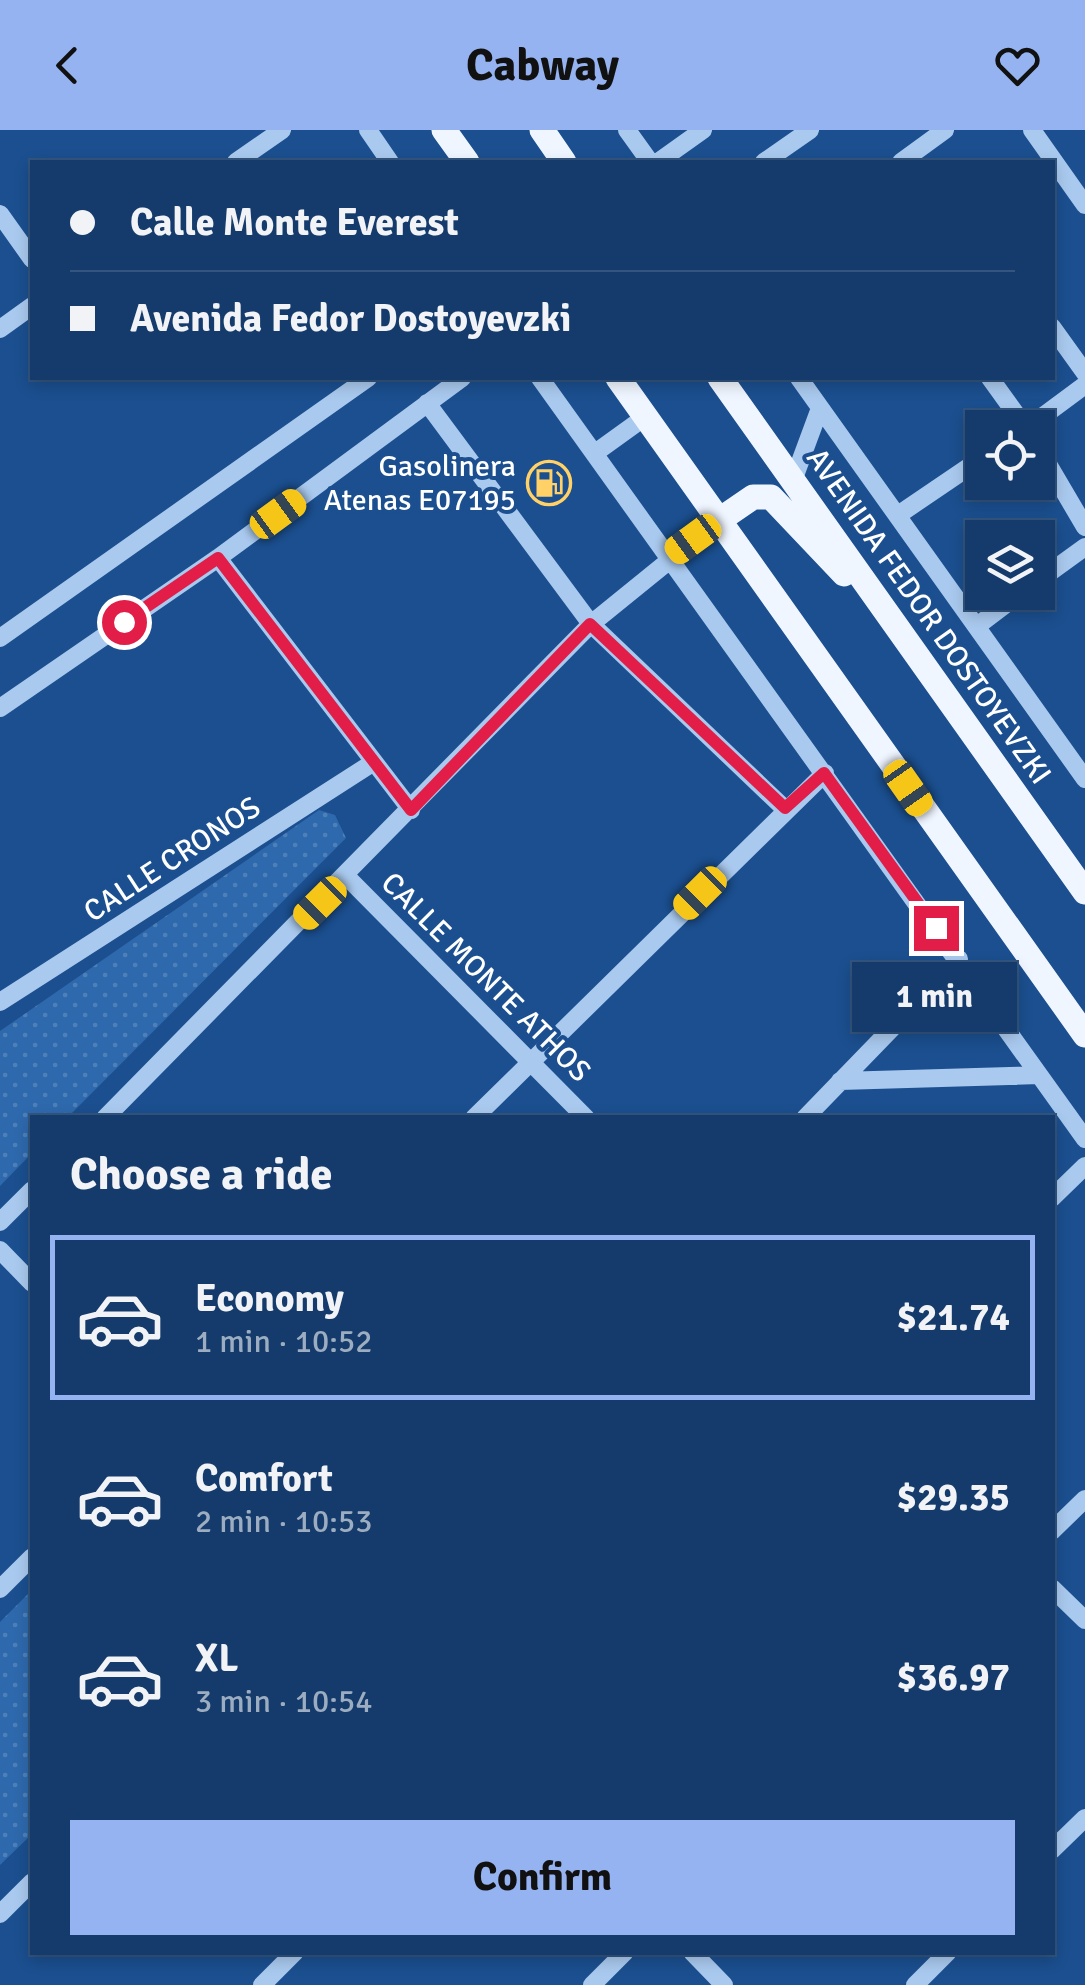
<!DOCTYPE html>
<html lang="en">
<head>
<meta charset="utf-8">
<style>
  body { margin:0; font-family:Signika,sans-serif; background:#1d4271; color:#f1f3f6; height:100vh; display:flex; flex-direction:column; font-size:38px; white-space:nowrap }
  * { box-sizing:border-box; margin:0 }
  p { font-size:32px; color:#9dadc1 }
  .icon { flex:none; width:55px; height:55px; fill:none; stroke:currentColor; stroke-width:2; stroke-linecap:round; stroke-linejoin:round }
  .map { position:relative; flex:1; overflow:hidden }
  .details { position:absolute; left:30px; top:985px; width:1025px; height:840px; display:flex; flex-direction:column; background:#143b6b; border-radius:0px; box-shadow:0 5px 15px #0003,0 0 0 2px #33557e }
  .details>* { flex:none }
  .top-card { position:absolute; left:30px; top:30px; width:1025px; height:220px; border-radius:0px; box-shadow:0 5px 15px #0003,0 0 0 2px #33557e; display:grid; align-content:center; height:220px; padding:0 40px; background:#143b6b }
  .buttons { position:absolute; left:965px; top:280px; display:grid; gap:20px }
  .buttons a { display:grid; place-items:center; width:90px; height:90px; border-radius:0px; background:#143b6b; box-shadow:0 5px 15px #0003,0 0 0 2px #33557e; font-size:50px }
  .end { position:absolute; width:45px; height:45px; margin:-22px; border:12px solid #e11d48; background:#fff; box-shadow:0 0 0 5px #fff }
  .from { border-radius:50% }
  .bubble { position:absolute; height:70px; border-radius:0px; background:#143b6b; box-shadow:0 5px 15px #0003,0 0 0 2px #33557e; font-size:32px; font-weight:800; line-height:70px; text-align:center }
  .car { position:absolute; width:30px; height:60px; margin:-30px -15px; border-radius:12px; box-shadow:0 0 8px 2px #0007; background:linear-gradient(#f5c518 24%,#345 0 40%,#f5c518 0 76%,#345 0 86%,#f5c518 0) }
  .top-card b { display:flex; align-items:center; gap:35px; height:95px; font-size:38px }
  .top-card b+b { border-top:2px solid #33557e }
  .top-card i { width:25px; height:25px; background:#f1f3f6 }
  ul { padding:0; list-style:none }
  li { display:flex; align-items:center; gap:30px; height:165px; margin:0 20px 15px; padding:0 20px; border:5px solid transparent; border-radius:0px }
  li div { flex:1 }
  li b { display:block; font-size:38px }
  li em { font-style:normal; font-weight:800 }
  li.active { border-color:#95b2f1 }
  li>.icon { width:90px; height:90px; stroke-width:1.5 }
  h2 { padding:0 40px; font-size:45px; line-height:120px }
  .action { display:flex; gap:20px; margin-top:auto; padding:20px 40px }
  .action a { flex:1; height:115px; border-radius:0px; background:#95b2f1; color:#111; font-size:40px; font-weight:800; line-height:115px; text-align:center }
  header { display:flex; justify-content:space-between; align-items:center; height:130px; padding:0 40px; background:#95b2f1; color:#111; font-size:45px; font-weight:800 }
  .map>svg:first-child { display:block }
</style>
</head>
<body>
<header><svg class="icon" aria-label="back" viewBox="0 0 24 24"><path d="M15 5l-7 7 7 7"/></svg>Cabway<svg class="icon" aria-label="heart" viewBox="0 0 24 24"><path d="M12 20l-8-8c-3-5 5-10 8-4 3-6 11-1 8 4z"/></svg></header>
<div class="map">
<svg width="1085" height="1855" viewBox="0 0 1085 1855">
  <defs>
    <pattern id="park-dots" width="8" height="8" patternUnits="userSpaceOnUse" patternTransform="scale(2.5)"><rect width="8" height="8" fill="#2e69ad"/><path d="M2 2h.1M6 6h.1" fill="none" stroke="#4d80b9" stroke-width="1.8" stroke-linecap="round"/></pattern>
  </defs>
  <rect width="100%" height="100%" fill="#1b4f8f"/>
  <path fill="url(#park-dots)" d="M319,680L335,685L346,708L68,987L32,988V1023L0,1056V901Z
    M32,1460V1704L0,1735V1492Z"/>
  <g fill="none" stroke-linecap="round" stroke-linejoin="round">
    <path stroke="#a9c9ee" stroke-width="18" d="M368,0L390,32
      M627,0L650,32
      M1032,0L1085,75
      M236,32L282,0
      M658,32L703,0
      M764,32L810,0
      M901,32L945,0
      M0,84L32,129
      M1052,197L1085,243
      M0,199L32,176
      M540,248L1085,1009
      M799,248L1085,649
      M990,248L1026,298
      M427,273L591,494L785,679
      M1027,298L1085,255
      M1038,317L1085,397
      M595,323L645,287
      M793,351L820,278
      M898,385L982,328
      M218,428L411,680
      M1038,451L1085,417
      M977,496L1022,462
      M0,508L368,248
      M0,578L218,428L462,248
      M346,746L586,988
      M0,872L374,632
      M840,951L1039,945
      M105,988L591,494L718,391
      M474,988L825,643
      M805,988L959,829
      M1052,1068L1085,1036
      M0,1092L32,1060
      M0,1120L32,1153
      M1052,1401L1085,1369
      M1052,1458L1085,1490
      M0,1459L32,1427
      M1052,1720L1085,1688
      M0,1784L32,1752
      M692,1822L724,1855
      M262,1855L295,1822
      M592,1855L625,1822
      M915,1855L948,1822"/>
    <path stroke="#f0f6ff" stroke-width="25" d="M444,0L467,32
      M542,0L564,32
      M618,248L1085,905
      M720,248L1085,762
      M718,391L753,367H771L844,444"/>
  </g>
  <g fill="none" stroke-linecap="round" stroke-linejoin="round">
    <path stroke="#e11d48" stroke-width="12" d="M124,492L218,428L411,680L590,494L785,678L824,643L936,798"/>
  </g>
  <defs>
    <symbol id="fuel-ring" viewBox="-11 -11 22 22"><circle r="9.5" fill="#1b4f8f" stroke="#ffd166" stroke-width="1.5"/><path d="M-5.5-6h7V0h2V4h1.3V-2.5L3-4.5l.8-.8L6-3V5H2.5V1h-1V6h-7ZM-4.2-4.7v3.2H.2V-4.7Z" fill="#ffd166"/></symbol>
  </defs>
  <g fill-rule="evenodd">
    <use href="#fuel-ring" x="524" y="328" width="50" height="50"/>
  </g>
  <g text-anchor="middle" stroke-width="8" stroke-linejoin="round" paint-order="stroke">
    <g font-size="30" fill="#fff" stroke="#1b4f8f" text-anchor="end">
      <text x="516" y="346">Gasolinera<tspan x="516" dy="34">Atenas E07195</tspan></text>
    </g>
    <g font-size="30" fill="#fff" stroke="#1b4f8f">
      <text transform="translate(929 486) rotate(55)" y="10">AVENIDA FEDOR DOSTOYEVZKI</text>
      <text transform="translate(172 729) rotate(-33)" y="10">CALLE CRONOS</text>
      <text transform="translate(486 847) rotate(45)" y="10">CALLE MONTE ATHOS</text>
    </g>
  </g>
</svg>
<div class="buttons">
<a><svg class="icon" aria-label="locate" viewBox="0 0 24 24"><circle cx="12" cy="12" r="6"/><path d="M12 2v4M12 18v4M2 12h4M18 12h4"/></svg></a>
<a><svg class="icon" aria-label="layers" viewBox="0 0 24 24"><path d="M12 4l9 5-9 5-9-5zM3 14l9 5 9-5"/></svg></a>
</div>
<i class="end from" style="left:124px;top:492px"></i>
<i class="end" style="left:936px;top:798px"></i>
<div class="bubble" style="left:852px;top:832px;width:165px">1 min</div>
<i class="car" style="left:278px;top:384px;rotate:54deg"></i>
<i class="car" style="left:693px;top:409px;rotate:234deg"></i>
<i class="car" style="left:908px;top:658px;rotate:145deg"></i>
<i class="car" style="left:700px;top:763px;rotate:225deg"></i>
<i class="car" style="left:320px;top:773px;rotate:225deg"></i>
<div class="top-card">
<b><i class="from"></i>Calle Monte Everest</b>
<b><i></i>Avenida Fedor Dostoyevzki</b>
</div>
<section class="details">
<h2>Choose a ride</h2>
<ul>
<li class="active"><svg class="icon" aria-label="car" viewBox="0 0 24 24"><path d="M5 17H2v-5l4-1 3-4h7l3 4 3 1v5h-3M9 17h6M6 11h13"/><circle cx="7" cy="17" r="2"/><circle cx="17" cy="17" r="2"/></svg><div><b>Economy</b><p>1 min · 10:52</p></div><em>$21.74</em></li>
<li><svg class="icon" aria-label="car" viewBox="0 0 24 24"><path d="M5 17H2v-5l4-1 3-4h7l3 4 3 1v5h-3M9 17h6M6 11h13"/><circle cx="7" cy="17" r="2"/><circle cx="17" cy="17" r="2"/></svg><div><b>Comfort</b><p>2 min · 10:53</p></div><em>$29.35</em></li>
<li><svg class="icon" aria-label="car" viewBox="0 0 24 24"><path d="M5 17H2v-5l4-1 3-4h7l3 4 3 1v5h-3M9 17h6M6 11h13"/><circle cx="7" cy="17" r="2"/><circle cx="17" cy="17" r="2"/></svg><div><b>XL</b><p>3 min · 10:54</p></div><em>$36.97</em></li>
</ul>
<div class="action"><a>Confirm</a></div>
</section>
</div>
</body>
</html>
